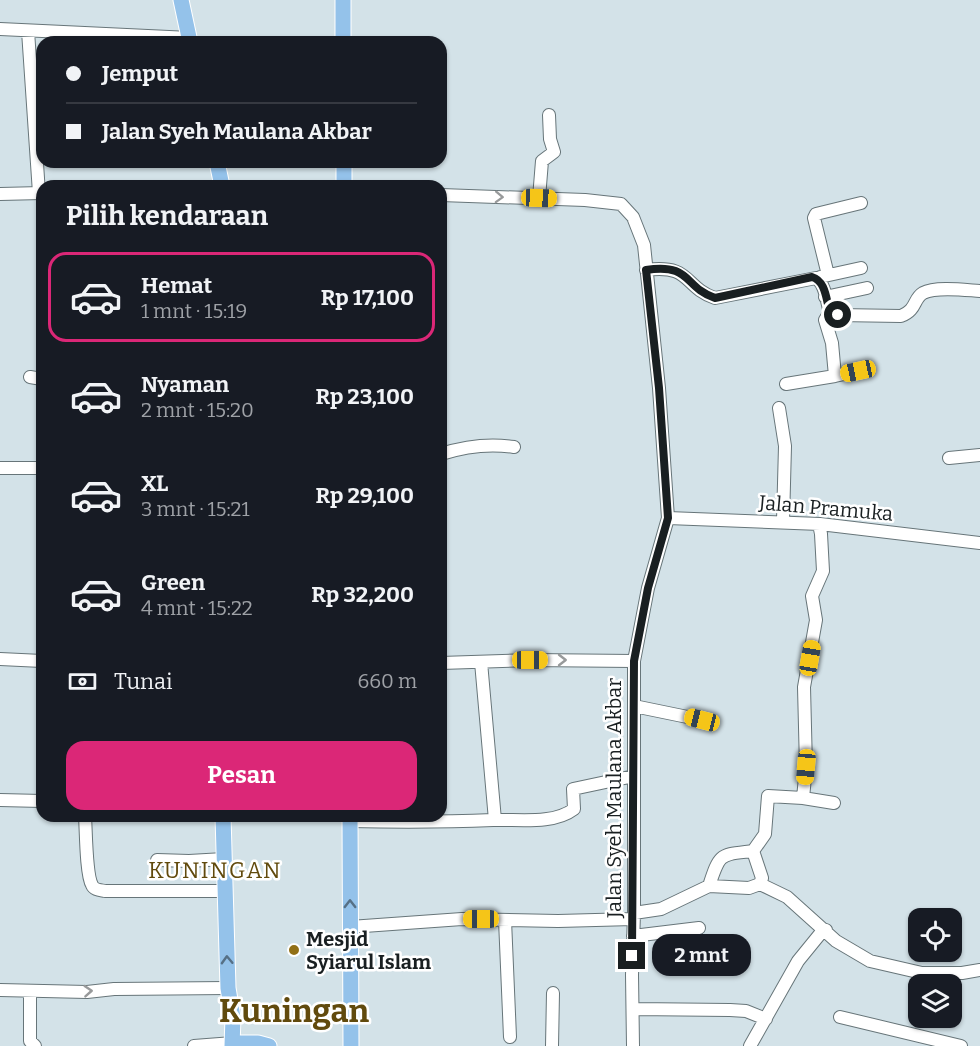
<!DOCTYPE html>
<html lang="id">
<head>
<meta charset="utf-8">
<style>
  body { margin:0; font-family:Bitter,serif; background:#20242c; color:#f1f3f6; height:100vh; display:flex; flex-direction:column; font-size:22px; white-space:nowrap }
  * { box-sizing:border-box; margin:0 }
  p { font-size:20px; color:#9ea1a6 }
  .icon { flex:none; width:33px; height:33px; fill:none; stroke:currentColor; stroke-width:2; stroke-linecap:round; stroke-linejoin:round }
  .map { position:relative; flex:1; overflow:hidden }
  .details { position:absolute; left:36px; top:180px; width:411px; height:642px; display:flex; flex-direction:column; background:#171b24; border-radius:18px; box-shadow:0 2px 4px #0004 }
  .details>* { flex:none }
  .hud { position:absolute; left:36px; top:36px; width:411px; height:132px; border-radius:18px; box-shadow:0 2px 4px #0004; display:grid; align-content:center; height:132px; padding:0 30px; background:#171b24 }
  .buttons { position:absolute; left:908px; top:908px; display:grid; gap:12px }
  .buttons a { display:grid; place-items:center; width:54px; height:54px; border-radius:12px; background:#171b24; box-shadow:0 2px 4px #0004; font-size:30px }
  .end { position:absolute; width:27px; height:27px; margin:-14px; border:8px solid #191f21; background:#fff; box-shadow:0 0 0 3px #fff }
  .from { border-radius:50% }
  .bubble { position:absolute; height:42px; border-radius:18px; background:#171b24; box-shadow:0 2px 4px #0004; font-size:20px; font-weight:700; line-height:42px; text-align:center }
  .car { position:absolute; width:18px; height:36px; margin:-18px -9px; border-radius:8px; box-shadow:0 0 4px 2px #0007; background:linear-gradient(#f5c518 24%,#345 0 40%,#f5c518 0 76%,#345 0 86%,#f5c518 0) }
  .hud b { display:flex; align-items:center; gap:21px; height:57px; font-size:22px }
  .hud b+b { border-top:2px solid #363941 }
  .hud i { width:15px; height:15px; background:#f1f3f6 }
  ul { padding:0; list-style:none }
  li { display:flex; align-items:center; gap:18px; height:90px; margin:0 12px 9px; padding:0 18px; border:3px solid transparent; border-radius:18px }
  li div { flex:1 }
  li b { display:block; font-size:22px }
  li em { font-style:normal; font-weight:700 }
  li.active { border-color:#db2777 }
  li>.icon { width:54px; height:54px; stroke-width:1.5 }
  h2 { padding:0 30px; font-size:27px; line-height:72px }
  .pay { display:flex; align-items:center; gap:15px; height:66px; padding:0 30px; font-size:22px }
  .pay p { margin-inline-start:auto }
  .cta { display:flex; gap:12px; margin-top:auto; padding:12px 30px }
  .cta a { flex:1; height:69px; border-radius:18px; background:#db2777; color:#fff; font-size:24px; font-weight:700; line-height:69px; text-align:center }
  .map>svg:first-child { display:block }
</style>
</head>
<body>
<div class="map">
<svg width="980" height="1046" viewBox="0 0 980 1046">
  <rect width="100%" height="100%" fill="#d3e2e8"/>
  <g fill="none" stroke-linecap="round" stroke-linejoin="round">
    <defs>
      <path id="minor" d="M0,29L190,38
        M28,31L39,193
        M0,194L42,193
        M441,195L585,200L621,204L633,217L644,245L659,388L668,518L648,588L634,661V913L632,975L633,1046
        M539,198L542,161L554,152L550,139L549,115
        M646,270C692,264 683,287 715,298L816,278C826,285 826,301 830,312L838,315L901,316C917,310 913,299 923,293C936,286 965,290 980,291
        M828,275L814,218L816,214L861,203
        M820,277L861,268
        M825,297L867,288
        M830,312L825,320L832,343L835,376L858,371
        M30,377L42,379
        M786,384L835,376
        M779,408L785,446L783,521
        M441,454C466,446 488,443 514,447
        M949,458L980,455
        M0,468H42
        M668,518L820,524L980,543
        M0,659L42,661
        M481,662L495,820
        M441,663L530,660L634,661
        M634,706L702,720
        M803,798L806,767L804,687L816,620L812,596L823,571L821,534L819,524
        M0,800L42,801
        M85,816C86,830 86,875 92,885C94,890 100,890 105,891H225
        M350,821C398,822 445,822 493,820C518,819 553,825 574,809L573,789L634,776
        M157,860L189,861L224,859
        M760,884L787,897L836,941L870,961L922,973H962L980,970
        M709,886C720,852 720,855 753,851
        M634,913L661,909L709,886L749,888L760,884L762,878L753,851L765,834L768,796L803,798L834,803
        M505,920L510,1037
        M350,927L462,919L558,921L633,919
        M633,936L699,928
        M0,990L87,992L114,989L228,988
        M30,991V1041L35,1046
        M633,1009L730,1010L746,1011L766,1019
        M840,1017L961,1046
        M194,1046L233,1043
        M552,1046L553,993
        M750,1046L798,961L820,934L826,930"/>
      <path id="major" d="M181,0L190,42
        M343,0V42
        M217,162L222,186
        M344,162V186
        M223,816L228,988L233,1018L232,1046
        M350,816L351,1046
        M233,1043H258L269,1046"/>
    </defs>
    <use href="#minor" stroke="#677579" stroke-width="14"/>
    <use href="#major" stroke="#fff" stroke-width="17"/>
    <use href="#minor" stroke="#fff" stroke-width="12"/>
    <use href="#major" stroke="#94c2ea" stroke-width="15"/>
  </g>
  <defs><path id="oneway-chevron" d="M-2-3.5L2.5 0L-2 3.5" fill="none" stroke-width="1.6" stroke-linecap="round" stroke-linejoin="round" transform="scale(1.5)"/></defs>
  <g stroke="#989a9b">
    <use href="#oneway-chevron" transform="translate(499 197) rotate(2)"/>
    <use href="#oneway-chevron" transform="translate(562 660)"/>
    <use href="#oneway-chevron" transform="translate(88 991) rotate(-4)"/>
  </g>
  <g stroke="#567086">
    <use href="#oneway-chevron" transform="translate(350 904) rotate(-90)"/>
    <use href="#oneway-chevron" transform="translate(227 960) rotate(-92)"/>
  </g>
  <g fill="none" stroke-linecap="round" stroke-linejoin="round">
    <path stroke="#191f21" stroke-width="8" d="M632,956L634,661L648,588L668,518L659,388L646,270C692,263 683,287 715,298L812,277C826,281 826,300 830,312L838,315"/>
  </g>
  <circle fill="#916f15" stroke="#fff" stroke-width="2" cx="294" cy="950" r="6"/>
  <g text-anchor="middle" stroke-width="5" stroke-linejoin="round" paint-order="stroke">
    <g font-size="20" fill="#191f21" stroke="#fff">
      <text transform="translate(826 508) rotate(5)" y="7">Jalan Pramuka</text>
      <text transform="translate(614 798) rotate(-90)" y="7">Jalan Syeh Maulana Akbar</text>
    </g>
    <g font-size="20" font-weight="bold" fill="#191f21" stroke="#fff" text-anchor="start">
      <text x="306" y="946">Mesjid<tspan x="306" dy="23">Syiarul Islam</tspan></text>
    </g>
    <g font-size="22" letter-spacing="1.5" fill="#614a0d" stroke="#fff">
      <text x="215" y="878">KUNINGAN</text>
    </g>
    <g font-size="32" font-weight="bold" fill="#614a0d" stroke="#fff">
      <text x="294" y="1022">Kuningan</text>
    </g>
  </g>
</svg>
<div class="buttons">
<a><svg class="icon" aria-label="locate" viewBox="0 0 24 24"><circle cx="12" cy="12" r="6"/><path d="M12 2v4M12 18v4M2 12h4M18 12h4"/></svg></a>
<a><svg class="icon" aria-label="layers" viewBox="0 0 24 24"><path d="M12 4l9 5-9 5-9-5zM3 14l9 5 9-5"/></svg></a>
</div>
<i class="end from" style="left:838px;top:315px"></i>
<i class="end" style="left:632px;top:956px"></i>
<div class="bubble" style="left:652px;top:934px;width:99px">2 mnt</div>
<i class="car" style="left:539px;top:198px;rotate:92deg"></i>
<i class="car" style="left:858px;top:371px;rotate:258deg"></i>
<i class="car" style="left:810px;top:658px;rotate:10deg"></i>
<i class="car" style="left:530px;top:660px;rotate:90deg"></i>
<i class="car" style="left:702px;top:720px;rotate:284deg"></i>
<i class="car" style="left:806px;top:767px;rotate:185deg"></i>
<i class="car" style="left:481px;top:919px;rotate:270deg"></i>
<div class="hud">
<b><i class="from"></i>Jemput</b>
<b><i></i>Jalan Syeh Maulana Akbar</b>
</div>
<section class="details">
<h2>Pilih kendaraan</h2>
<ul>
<li class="active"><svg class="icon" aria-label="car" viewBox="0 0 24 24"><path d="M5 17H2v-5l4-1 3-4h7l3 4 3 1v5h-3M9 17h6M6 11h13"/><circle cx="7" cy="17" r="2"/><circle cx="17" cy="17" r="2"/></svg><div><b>Hemat</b><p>1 mnt · 15:19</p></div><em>Rp 17,100</em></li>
<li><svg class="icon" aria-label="car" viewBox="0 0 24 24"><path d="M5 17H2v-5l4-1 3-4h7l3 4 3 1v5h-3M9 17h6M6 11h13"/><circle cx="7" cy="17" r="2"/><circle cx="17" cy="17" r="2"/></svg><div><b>Nyaman</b><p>2 mnt · 15:20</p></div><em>Rp 23,100</em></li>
<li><svg class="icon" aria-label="car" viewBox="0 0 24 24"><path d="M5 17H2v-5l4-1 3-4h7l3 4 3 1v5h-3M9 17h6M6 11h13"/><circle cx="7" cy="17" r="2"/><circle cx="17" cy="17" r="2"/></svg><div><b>XL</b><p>3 mnt · 15:21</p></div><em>Rp 29,100</em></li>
<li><svg class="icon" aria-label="car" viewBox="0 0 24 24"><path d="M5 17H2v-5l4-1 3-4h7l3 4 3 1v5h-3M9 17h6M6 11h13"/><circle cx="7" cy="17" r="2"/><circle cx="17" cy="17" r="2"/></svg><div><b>Green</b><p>4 mnt · 15:22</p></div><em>Rp 32,200</em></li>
</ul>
<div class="pay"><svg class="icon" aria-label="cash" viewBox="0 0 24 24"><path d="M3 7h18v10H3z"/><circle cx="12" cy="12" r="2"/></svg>Tunai<p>660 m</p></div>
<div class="cta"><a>Pesan</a></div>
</section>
</div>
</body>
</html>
